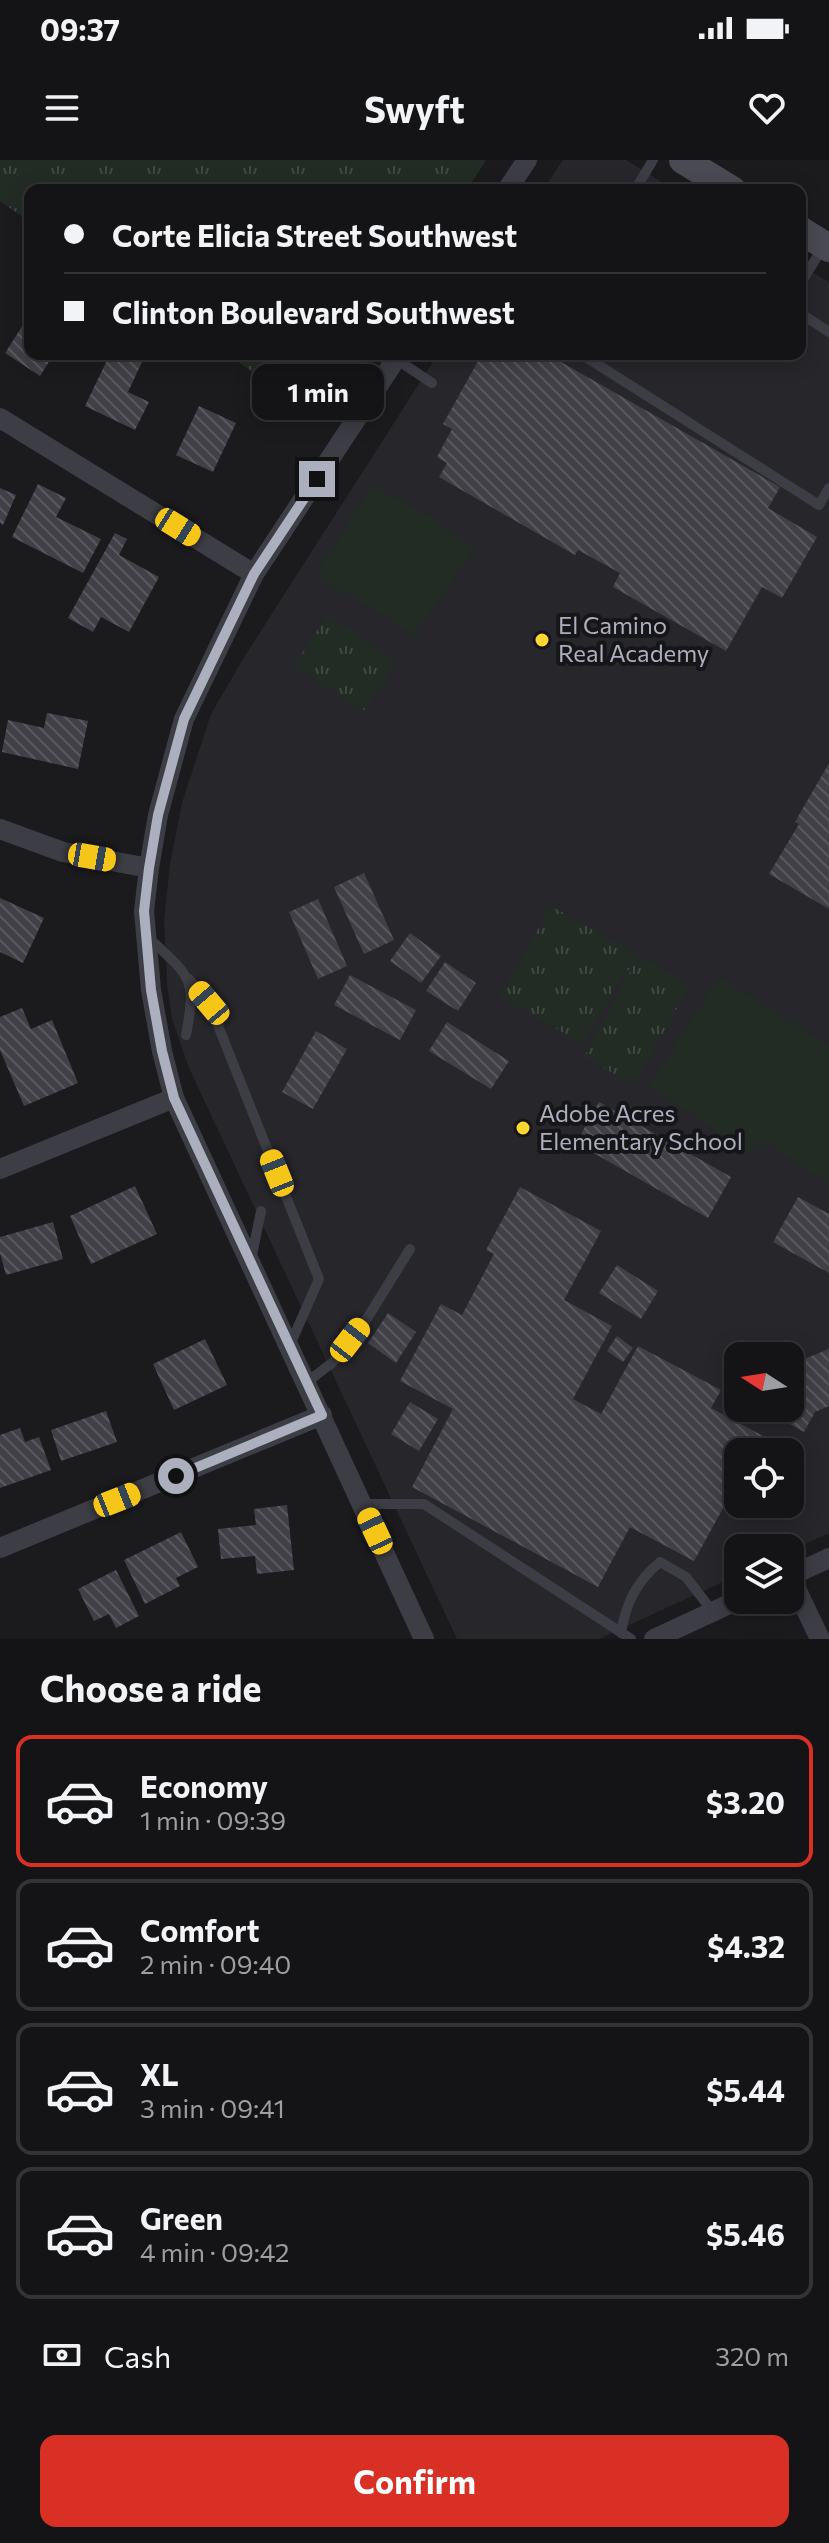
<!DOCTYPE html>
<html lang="en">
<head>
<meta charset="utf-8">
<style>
  body { margin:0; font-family:Commissioner,sans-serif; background:#212123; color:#f1f3f6; height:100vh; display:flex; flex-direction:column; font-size:30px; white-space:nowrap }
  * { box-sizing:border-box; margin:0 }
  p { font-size:26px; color:#9d9ea1 }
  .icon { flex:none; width:44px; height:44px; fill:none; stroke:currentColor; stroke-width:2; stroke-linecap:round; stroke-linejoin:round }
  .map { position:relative; height:1479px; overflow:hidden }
  .details { display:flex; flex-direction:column; background:#141416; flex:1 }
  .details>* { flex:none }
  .banner { position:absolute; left:24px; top:24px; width:782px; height:176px; border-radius:16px; box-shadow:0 4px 20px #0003,0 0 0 2px #333335; display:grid; align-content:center; height:176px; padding:0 40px; background:#141416 }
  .needle { width:52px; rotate:282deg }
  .buttons { position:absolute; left:724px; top:1182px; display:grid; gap:16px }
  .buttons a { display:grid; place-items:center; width:80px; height:80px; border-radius:16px; background:#141416; box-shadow:0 4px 20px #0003,0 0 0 2px #333335; font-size:40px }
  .end { position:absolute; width:36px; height:36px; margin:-18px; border:10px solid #acafbe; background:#111; box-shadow:0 0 0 4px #111 }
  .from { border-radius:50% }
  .bubble { position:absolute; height:56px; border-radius:16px; background:#141416; box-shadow:0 4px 20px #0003,0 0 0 2px #333335; font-size:26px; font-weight:700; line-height:56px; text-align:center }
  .car { position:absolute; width:24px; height:48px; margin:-24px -12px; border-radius:10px; box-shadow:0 0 6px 2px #0007; background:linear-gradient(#f5c518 24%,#345 0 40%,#f5c518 0 76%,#345 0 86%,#f5c518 0) }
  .banner b { display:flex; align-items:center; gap:28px; height:76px; font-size:30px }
  .banner b+b { border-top:2px solid #333335 }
  .banner i { width:20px; height:20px; background:#f1f3f6 }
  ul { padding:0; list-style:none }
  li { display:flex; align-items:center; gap:24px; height:132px; margin:0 16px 12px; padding:0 24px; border:4px solid #333335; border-radius:16px }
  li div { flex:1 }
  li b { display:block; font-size:30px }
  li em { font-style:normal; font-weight:700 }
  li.current { border-color:#d93025 }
  li>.icon { width:72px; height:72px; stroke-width:1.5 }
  h2 { padding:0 40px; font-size:36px; line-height:96px }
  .pay { display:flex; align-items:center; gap:20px; height:88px; padding:0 40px; font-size:30px }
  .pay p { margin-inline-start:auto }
  .button { display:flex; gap:16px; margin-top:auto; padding:16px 40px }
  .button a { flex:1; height:92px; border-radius:16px; background:#d93025; color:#fff; font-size:32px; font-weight:700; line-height:92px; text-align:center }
  .status { display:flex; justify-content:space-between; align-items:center; height:56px; padding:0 40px; background:#141416; direction:ltr }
  .status svg { height:22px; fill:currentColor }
  header { display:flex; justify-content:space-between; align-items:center; height:104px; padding:0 40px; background:#141416; font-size:36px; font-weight:700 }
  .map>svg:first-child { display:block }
</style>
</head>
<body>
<div class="status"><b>09:37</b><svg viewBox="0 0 49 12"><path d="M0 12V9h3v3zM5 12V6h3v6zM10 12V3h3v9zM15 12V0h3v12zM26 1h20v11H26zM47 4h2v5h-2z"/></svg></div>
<header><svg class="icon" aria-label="menu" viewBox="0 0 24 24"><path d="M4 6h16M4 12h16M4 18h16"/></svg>Swyft<svg class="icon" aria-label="heart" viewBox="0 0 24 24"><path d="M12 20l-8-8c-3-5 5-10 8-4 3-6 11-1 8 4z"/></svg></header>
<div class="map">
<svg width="829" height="1479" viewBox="0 0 829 1479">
  <defs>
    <pattern id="park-tufts" width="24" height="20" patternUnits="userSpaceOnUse" patternTransform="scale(2)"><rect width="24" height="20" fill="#222c25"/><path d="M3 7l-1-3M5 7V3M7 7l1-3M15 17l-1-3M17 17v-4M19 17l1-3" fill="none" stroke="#3f4843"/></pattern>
    <pattern id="building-back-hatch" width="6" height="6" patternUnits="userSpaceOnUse" patternTransform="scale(2)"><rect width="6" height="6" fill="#404046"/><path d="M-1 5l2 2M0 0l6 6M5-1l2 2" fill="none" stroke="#59595f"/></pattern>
  </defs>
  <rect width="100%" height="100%" fill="#1b1b1e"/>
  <path fill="#27262b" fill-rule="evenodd" d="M563,0H626L675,30H543Z
    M800,105L829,122V1373L790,1391V1388H738V1415L599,1479H457L189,908L172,859L167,824L164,761L170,704L182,643L211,554L243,499L438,194H800ZM738,1196H790V1248H738ZM738,1292H790V1344H738Z"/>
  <path fill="#222c25" d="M373,325L429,356L474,388L414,476L370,447L314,417Z
    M719,817L829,886V1024L767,984L746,990L648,927Z"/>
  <path fill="url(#park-tufts)" d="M0,0H486L467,30H30V62L0,41Z
    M226,194H361L320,257Z
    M328,454L397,502L363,552L294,505Z
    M551,746L690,825L634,925L584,897L636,801L615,827L583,884L500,837Z"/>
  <path fill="url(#building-back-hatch)" d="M30,154V194H54L40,216L5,193Z
    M110,194H126L142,202L128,232L149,242L135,270L85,246Z
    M482,194H547L780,327L768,348L817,377L782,438L762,427L726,491L613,427L620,413L578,390L575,395L439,317L447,303L437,297L452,269L443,264Z
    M199,246L236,263L213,312L176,295Z
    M38,324L66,338L56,357L101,379L83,413L12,377Z
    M0,328L16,335L3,365L0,363Z
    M115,373L127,379L119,395L159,417L129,472L101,457L93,472L68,458Z
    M47,553L88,561L78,609L2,592L8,560L44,568Z
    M829,603V749L769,714L799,664L795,662Z
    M364,713L394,780L364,794L334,727Z
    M0,738L44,758L23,803L0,792Z
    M318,739L347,806L318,819L289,752Z
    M410,773L441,796L421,823L390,801Z
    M445,802L476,823L458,851L426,831Z
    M350,815L416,850L400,880L334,845Z
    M22,848L31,869L52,860L78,923L24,946L0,890V857Z
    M447,862L509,901L491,929L429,891Z
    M316,871L347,889L313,949L282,932Z
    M599,942L731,1017L708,1058L576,983Z
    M135,1026L157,1074L91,1104L70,1056Z
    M520,1027L601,1071L564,1140L612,1166L573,1239L601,1254L638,1186L721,1230L711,1248L793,1292H738V1321L694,1401L630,1367L598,1427L412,1327L453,1249L400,1221L441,1144L462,1155L494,1094L486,1090Z
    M798,1037L829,1054V1113L773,1082Z
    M53,1062L63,1099L6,1115L0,1093V1077Z
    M617,1105L658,1131L641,1159L599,1133Z
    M388,1153L416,1172L396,1203L368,1183Z
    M617,1176L633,1188L623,1202L607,1191Z
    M205,1179L227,1225L174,1250L153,1204Z
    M829,1189V1246L815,1252L804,1272L761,1248H790V1201L794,1203Z
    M738,1212V1235L725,1228L732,1215Z
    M410,1242L438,1259L419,1291L391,1274Z
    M106,1251L117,1282L61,1301L51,1270Z
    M20,1268L25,1282L39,1277L51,1310L0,1328V1275Z
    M287,1345L294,1410L257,1414L255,1396L221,1399L218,1369L256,1365L254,1349Z
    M181,1372L198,1407L176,1418L180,1426L145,1444L124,1400Z
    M116,1410L139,1456L116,1468L109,1454L94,1461L78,1429Z"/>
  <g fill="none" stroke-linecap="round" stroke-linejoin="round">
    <path stroke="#3d3d45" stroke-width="10" d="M599,27L604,30
      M635,30L653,0
      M800,124L822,89
      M800,153L829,172
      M581,194L819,345L829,328
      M396,199L432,223
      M149,778C190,817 197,817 186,875
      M189,819L209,843L319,1119L290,1185
      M251,1100L261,1051
      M307,1222L332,1203L368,1157L410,1089
      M362,1344H424L631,1479
      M621,1473C626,1443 636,1422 660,1402L686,1417L713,1452"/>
    <path stroke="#3d3d45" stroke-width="20" d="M507,30L527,0
      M399,194L254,414L184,559L158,655L149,708L144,751L151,830L162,891L174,938L424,1479
      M0,258L254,414
      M0,669L63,692L149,708
      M0,1009L174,938
      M0,1388L322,1255
      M790,1416L820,1479
      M790,1416L829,1398
      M654,1479L738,1440"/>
    <path stroke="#494a53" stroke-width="28" d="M683,0L732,30
      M800,70L829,88"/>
  </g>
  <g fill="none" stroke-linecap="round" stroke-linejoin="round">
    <path stroke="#acafbe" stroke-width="10" d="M176,1316L322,1255L174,938L162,891L151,830L144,751L149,708L158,655L184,559L254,414L317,319"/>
  </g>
  <g fill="#ffd731" stroke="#161619" stroke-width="3">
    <circle cx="542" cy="480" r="8"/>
    <circle cx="523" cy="968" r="8"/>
  </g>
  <g text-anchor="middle" stroke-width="8" stroke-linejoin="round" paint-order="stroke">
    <g font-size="24" fill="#acafbe" stroke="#161619" text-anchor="start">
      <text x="558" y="474">El Camino<tspan x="558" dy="28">Real Academy</tspan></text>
      <text x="539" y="962">Adobe Acres<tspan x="539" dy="28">Elementary School</tspan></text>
    </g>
  </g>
</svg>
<div class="buttons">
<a><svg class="needle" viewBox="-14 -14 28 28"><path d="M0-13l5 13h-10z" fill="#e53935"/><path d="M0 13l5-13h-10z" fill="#9d9ea1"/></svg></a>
<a><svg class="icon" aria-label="locate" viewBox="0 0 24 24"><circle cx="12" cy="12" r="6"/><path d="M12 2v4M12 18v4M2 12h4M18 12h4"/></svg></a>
<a><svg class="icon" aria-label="layers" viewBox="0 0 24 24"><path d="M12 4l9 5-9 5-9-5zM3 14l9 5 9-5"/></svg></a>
</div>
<i class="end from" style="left:176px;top:1316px"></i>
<i class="end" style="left:317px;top:319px"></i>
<div class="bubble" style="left:252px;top:204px;width:132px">1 min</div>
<i class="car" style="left:178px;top:367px;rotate:122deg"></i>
<i class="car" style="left:92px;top:697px;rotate:100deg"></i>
<i class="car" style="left:209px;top:843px;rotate:320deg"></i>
<i class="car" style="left:277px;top:1013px;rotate:338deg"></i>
<i class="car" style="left:350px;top:1180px;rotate:38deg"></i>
<i class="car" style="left:117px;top:1340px;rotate:68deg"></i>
<i class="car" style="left:375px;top:1371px;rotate:335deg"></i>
<div class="banner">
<b><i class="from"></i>Corte Elicia Street Southwest</b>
<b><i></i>Clinton Boulevard Southwest</b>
</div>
</div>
<section class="details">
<h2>Choose a ride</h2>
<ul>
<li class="current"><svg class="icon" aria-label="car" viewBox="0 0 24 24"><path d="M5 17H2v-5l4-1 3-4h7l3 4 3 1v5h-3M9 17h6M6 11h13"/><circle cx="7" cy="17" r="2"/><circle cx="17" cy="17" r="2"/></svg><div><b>Economy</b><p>1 min · 09:39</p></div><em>$3.20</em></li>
<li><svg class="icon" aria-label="car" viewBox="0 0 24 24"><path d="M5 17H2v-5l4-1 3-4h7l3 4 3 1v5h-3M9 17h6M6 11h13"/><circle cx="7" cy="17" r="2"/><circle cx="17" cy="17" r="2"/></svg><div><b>Comfort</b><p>2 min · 09:40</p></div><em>$4.32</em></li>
<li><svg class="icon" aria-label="car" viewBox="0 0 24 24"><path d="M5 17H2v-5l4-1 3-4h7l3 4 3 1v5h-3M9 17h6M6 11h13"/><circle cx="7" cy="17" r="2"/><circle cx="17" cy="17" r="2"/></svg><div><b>XL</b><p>3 min · 09:41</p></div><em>$5.44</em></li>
<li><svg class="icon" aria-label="car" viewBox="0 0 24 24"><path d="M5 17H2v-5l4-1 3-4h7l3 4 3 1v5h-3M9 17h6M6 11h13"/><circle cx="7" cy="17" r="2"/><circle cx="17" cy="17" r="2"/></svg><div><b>Green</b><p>4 min · 09:42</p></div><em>$5.46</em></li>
</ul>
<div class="pay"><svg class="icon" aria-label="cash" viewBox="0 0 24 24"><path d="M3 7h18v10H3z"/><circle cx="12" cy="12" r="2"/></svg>Cash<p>320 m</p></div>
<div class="button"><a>Confirm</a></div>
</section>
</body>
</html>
